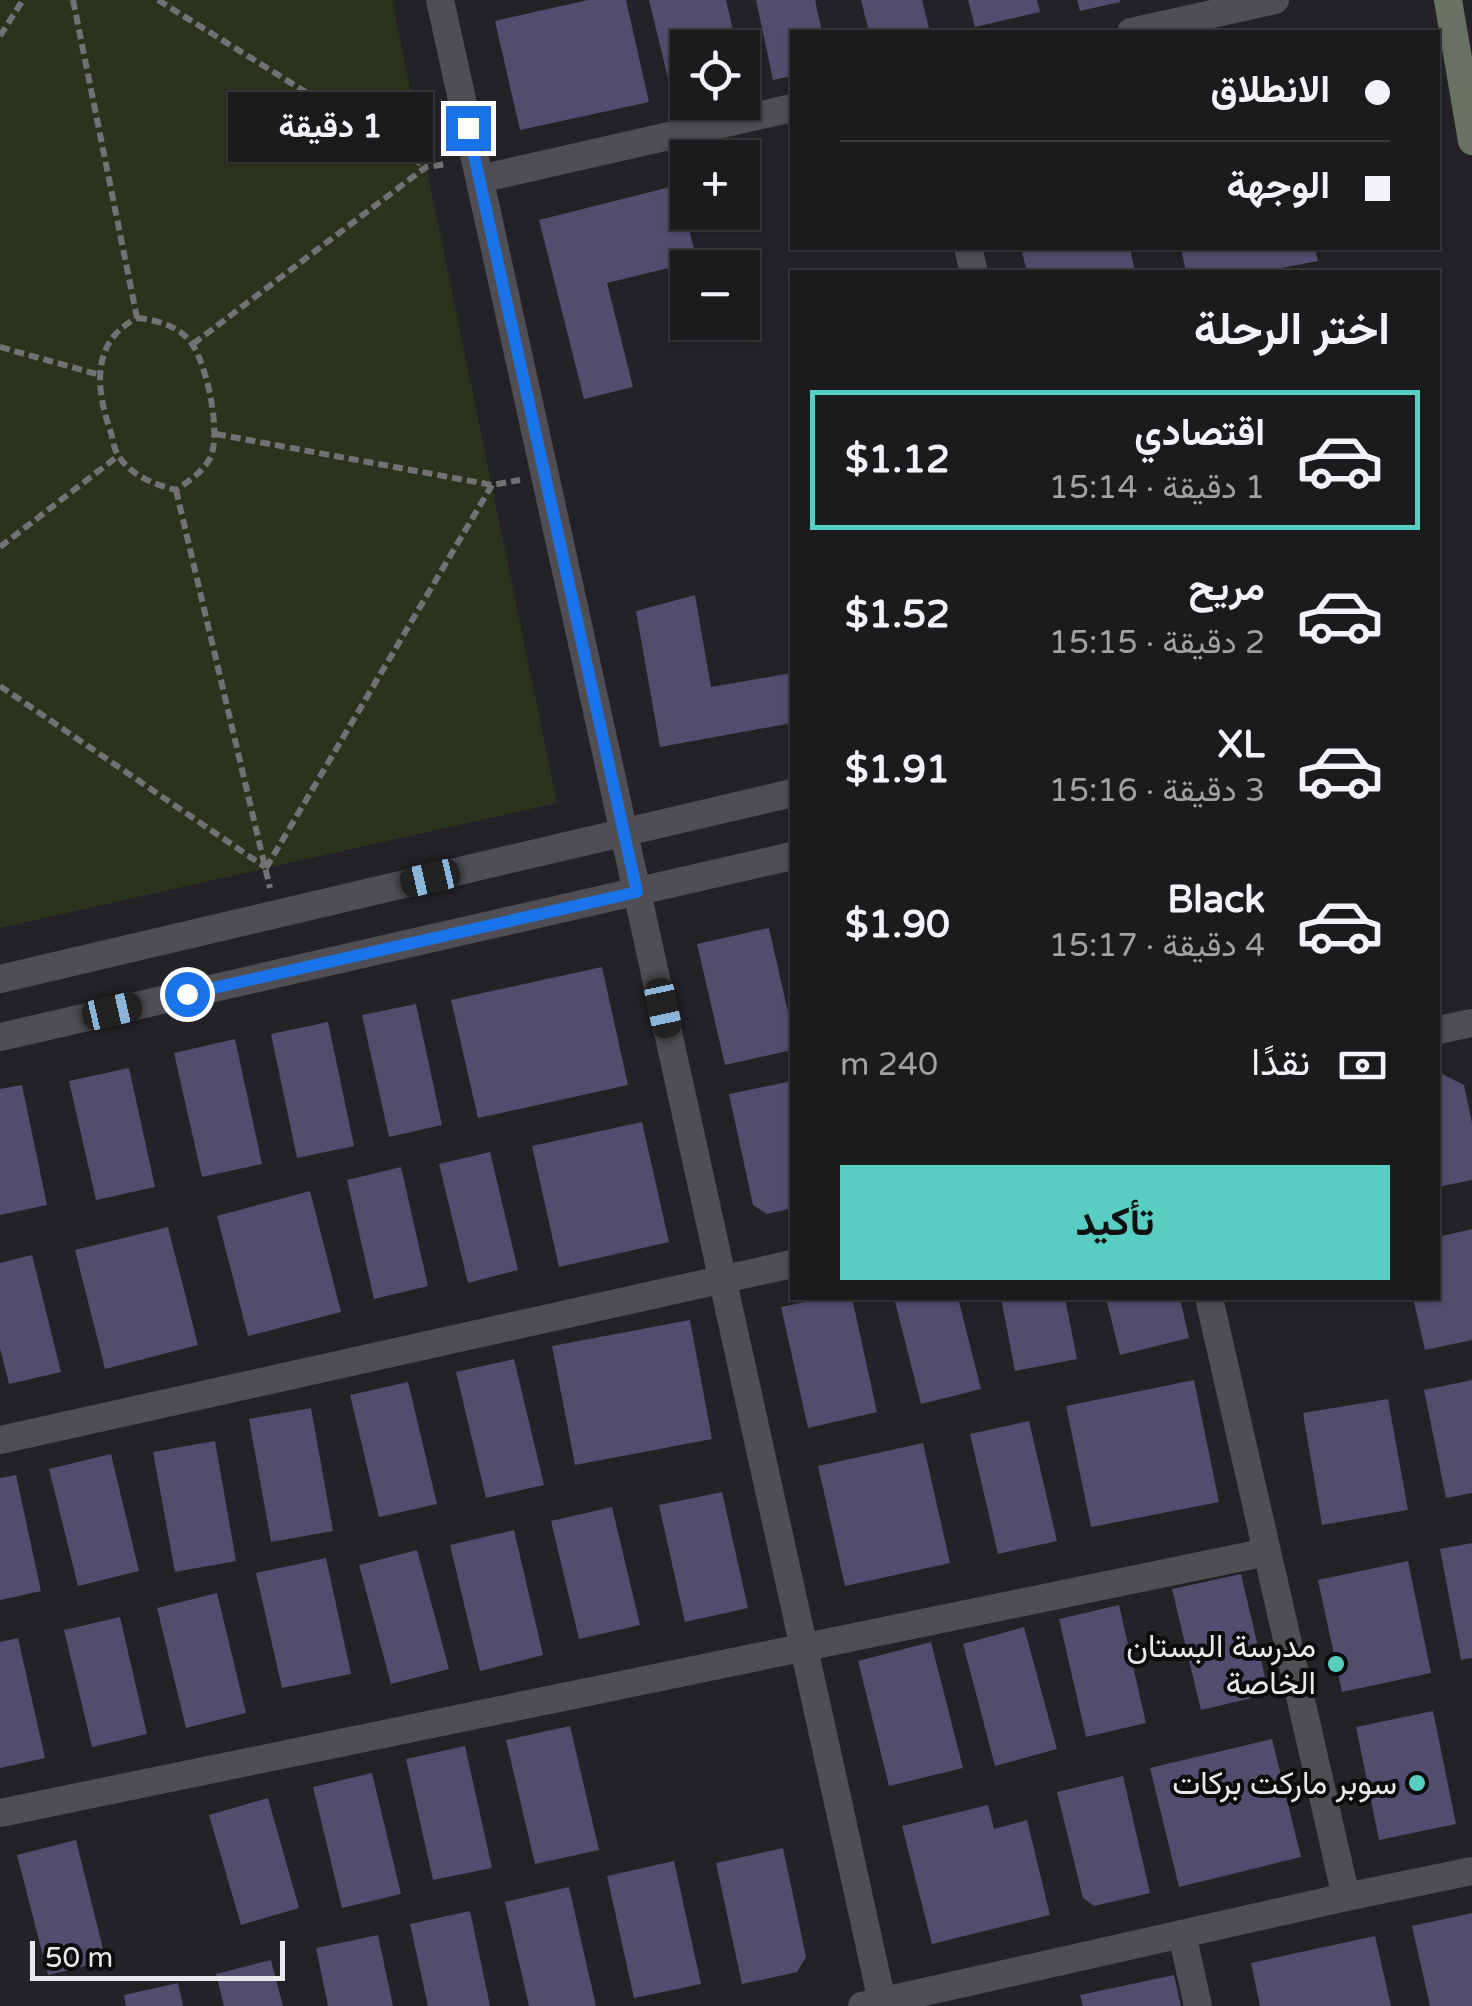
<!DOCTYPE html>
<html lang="ar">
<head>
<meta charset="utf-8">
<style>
  body { margin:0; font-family:"Varela Round",Vazirmatn,sans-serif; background:#282729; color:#f1f3f6; direction:rtl; height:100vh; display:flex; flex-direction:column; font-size:38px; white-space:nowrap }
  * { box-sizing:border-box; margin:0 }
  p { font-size:32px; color:#a0a1a3 }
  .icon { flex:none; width:55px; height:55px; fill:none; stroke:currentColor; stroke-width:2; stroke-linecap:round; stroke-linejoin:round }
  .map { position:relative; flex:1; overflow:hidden; direction:ltr }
  .drawer { position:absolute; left:790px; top:270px; width:650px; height:1030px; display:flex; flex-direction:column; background:#1b1a1c; border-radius:0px; box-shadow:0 2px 8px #0004,0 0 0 2px #39383b; direction:rtl }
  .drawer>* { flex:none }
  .guide { position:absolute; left:790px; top:30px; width:650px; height:220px; border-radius:0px; box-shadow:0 2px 8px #0004,0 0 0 2px #39383b; direction:rtl; display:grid; align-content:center; height:220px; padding:0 50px; background:#1b1a1c }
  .tools { position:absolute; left:670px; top:30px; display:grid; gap:20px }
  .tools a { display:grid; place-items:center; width:90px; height:90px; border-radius:0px; background:#1b1a1c; box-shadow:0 2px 8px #0004,0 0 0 2px #39383b; font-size:50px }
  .scale { position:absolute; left:30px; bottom:25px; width:255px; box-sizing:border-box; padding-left:10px; border:5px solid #e9e8ea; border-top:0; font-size:28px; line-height:35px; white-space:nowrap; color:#e9e8ea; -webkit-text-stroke:8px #0c0c0d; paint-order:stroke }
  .end { position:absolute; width:45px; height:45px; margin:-22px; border:12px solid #1a73e8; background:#fff; box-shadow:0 0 0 5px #fff }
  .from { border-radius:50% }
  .bubble { position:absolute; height:70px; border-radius:0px; background:#1b1a1c; box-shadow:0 2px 8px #0004,0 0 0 2px #39383b; font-size:32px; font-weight:700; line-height:70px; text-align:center; direction:rtl }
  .car { position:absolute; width:30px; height:60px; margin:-30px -15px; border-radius:12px; box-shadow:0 0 8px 2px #0007; background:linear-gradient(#222 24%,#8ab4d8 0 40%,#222 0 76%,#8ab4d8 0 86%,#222 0) }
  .guide b { display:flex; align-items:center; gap:35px; height:95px; font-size:38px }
  .guide b+b { border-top:2px solid #39383b }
  .guide i { width:25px; height:25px; background:#f1f3f6 }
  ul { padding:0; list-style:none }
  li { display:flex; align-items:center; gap:30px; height:140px; margin:0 20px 15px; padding:0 30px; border:5px solid transparent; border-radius:0px }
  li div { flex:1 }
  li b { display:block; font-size:38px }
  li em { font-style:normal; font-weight:700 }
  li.current { border-color:#57cec1 }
  li>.icon { width:90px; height:90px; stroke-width:1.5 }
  h2 { padding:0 50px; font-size:45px; line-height:120px }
  .pay { display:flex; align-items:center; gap:25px; height:110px; padding:0 50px; font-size:38px }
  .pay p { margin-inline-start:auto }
  .primary-button { display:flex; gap:20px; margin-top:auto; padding:20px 50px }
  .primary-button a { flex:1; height:115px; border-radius:0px; background:#57cec1; color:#111; font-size:40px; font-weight:700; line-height:115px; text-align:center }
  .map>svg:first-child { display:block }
</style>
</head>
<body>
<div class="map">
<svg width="1472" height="2006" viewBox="0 0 1472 2006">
  <rect width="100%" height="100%" fill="#242226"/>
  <path fill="#2c331d" d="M0,0H392L557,803L0,928Z"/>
  <path fill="#524c6f" d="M588,0H626L649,102L520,130L495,21Z
    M649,0H726L737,48H688V95L673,99Z
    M756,0H815L822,32H792V76L773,80Z
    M861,0H922L930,32H869Z
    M968,0H1037L1040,12L975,27Z
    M1077,0H1120V2L1080,11Z
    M678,185L697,261L607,283L633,387L584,399L539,220Z
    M1021,248H1130L1135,272H1027Z
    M1181,248H1315L1318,261L1259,272H1186Z
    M695,595L711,687L792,673V723L660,747L636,611Z
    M769,928L792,1030V1050L725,1065L697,944Z
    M602,967L628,1085L478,1118L451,1000Z
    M416,1004L442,1125L389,1137L362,1015Z
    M328,1022L354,1146L297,1158L271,1034Z
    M235,1039L262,1164L202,1177L174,1053Z
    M129,1068L155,1187L96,1200L69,1081Z
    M1438,1072L1464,1085L1472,1123V1180L1438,1187Z
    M792,1081V1208L767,1214L753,1205L729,1094Z
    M22,1085L47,1205L0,1215V1089Z
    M642,1122L669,1242L559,1267L532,1146Z
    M490,1152L518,1270L468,1283L439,1164Z
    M401,1167L428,1286L374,1299L347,1180Z
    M310,1191L341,1312L248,1336L217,1216Z
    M168,1227L198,1345L105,1369L75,1250Z
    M1472,1229V1340L1425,1350L1413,1298H1438V1237Z
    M32,1255L61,1372L9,1384L0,1348V1263Z
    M824,1298H852L877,1412L808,1428L781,1307Z
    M894,1298H958L981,1389L921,1404Z
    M1001,1298H1065L1077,1359L1015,1371Z
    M1106,1298H1180L1189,1338L1120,1355Z
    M690,1320L712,1439L575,1465L552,1346Z
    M514,1359L544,1485L486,1498L456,1372Z
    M1194,1380L1219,1502L1091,1527L1066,1406Z
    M1472,1380V1493L1446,1498L1424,1390Z
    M408,1382L437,1504L379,1517L350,1395Z
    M1388,1399L1408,1510L1322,1525L1303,1413Z
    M311,1408L333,1531L271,1542L249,1419Z
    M1029,1421L1057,1541L998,1554L970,1434Z
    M215,1441L236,1561L175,1572L153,1452Z
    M923,1443L950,1563L845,1586L818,1466Z
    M111,1454L139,1571L78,1586L49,1469Z
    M16,1475L41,1591L0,1600V1478Z
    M722,1492L748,1608L685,1622L659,1505Z
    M612,1507L640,1625L579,1639L551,1521Z
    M514,1530L543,1655L480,1671L450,1545Z
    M1472,1543V1658L1461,1660L1440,1549Z
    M417,1550L449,1669L391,1684L359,1565Z
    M326,1558L351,1674L282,1688L256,1573Z
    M1408,1561L1431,1673L1342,1692L1318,1580Z
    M1241,1574L1269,1694L1201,1710L1172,1589Z
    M217,1593L246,1713L186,1728L157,1608Z
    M1119,1605L1146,1723L1086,1737L1059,1619Z
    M120,1617L147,1734L92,1747L64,1630Z
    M1024,1627L1057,1749L995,1766L963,1644Z
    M18,1638L45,1758L0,1768V1642Z
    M931,1642L963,1768L889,1786L858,1661Z
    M1433,1711L1456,1824L1379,1840L1356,1727Z
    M570,1726L599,1850L535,1864L506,1740Z
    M1272,1739L1301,1857L1179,1887L1150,1768Z
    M465,1746L492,1868L433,1880L406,1759Z
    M372,1773L401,1894L342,1908L313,1787Z
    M1123,1776L1150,1893L1094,1906L1083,1898L1057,1792Z
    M268,1798L299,1908L241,1925L209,1815Z
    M988,1805L994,1829L1027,1820L1050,1915L932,1944L902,1826Z
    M76,1840L106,1961L48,1975L17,1855Z
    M783,1848L806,1957L797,1972L742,1984L716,1863Z
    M674,1861L701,1984L634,1998L607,1876Z
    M569,1887L596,2006H529L505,1902Z
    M470,1911L490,2006H428L410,1924Z
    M1472,1913V2006H1430L1412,1926Z
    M378,1935L393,2006H328L316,1948Z
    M1375,1936L1391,2006H1260L1251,1963Z
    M271,1960L283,2006H224L216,1974Z
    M1174,1975L1181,2006H1083L1080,1995Z
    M178,1983L183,2006H126L124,1995Z"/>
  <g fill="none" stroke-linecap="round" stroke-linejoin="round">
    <path stroke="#737174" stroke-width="6" stroke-dasharray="10 5" stroke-linecap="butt" d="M73,0L137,318
      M158,0L426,167
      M0,36L23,0
      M137,318C157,320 180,326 192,344C207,365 222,435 210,458C203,472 189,481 176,490C155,485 130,475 118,455C114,449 113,440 111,433C96,390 90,342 137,318Z
      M193,344L426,167L447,164
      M0,347L100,375
      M216,434L492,485L520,480
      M176,490L270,888
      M0,547L118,456
      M0,686L265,867
      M266,868L492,485"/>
    <path stroke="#504e53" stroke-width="28" d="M440,0L883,2006
      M1131,32L1275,0
      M480,179L792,108
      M968,248L974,272
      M0,979L792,793
      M1438,1030L1472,1023
      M0,1037L792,856
      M1209,1298L1346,1897
      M0,1440L792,1264
      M0,1813L1267,1552
      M1182,1934L1198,2006"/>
    <path stroke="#504e53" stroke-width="28" d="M862,2006L1346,1897L1472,1871"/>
    <path stroke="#687163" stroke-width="28" d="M1448,0L1472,141"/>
  </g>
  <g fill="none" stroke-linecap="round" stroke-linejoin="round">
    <path stroke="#1a73e8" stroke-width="12" d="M187,994L637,892L468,128"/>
  </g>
  <g fill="#57cec1" stroke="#0c0c0d" stroke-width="4">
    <circle cx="1336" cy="1664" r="10"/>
    <circle cx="1417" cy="1783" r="10"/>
  </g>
  <g text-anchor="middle" stroke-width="8" stroke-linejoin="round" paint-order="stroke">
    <g font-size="32" fill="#e9e8ea" stroke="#0c0c0d" text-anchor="end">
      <text x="1316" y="1657">مدرسة البستان<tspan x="1316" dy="37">الخاصة</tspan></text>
      <text x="1397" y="1794">سوبر ماركت بركات</text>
    </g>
  </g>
</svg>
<div class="tools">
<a><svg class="icon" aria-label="locate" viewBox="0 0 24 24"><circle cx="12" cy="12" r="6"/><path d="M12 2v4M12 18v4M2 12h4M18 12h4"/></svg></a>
<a>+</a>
<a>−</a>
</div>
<div class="scale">50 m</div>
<i class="end from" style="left:187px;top:994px"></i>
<i class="end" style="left:468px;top:128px"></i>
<div class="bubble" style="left:228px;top:92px;width:205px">1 دقيقة</div>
<i class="car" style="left:430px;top:878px;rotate:257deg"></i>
<i class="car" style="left:663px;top:1008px;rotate:168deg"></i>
<i class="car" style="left:112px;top:1011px;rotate:77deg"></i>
<div class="guide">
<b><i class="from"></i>الانطلاق</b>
<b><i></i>الوجهة</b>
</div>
<section class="drawer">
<h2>اختر الرحلة</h2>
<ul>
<li class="current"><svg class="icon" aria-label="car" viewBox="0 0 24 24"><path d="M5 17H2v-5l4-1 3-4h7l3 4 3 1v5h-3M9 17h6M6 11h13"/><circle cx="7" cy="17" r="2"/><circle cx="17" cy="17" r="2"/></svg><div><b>اقتصادي</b><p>1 دقيقة · 15:14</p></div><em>$1.12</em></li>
<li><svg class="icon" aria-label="car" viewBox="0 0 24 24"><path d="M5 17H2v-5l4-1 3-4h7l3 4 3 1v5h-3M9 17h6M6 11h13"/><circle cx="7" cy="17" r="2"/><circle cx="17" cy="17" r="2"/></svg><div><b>مريح</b><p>2 دقيقة · 15:15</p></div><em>$1.52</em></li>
<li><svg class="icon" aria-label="car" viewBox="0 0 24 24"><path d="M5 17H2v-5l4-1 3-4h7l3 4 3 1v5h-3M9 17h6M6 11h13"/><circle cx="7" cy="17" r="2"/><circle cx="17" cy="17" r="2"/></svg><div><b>XL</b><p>3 دقيقة · 15:16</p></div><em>$1.91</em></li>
<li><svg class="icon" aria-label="car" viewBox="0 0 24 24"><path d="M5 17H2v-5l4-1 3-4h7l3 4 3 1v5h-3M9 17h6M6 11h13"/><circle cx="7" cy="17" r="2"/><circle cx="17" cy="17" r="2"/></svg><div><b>Black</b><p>4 دقيقة · 15:17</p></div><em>$1.90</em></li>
</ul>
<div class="pay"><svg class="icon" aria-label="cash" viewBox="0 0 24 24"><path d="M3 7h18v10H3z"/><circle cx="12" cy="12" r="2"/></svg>نقدًا<p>240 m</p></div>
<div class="primary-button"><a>تأكيد</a></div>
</section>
</div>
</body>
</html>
